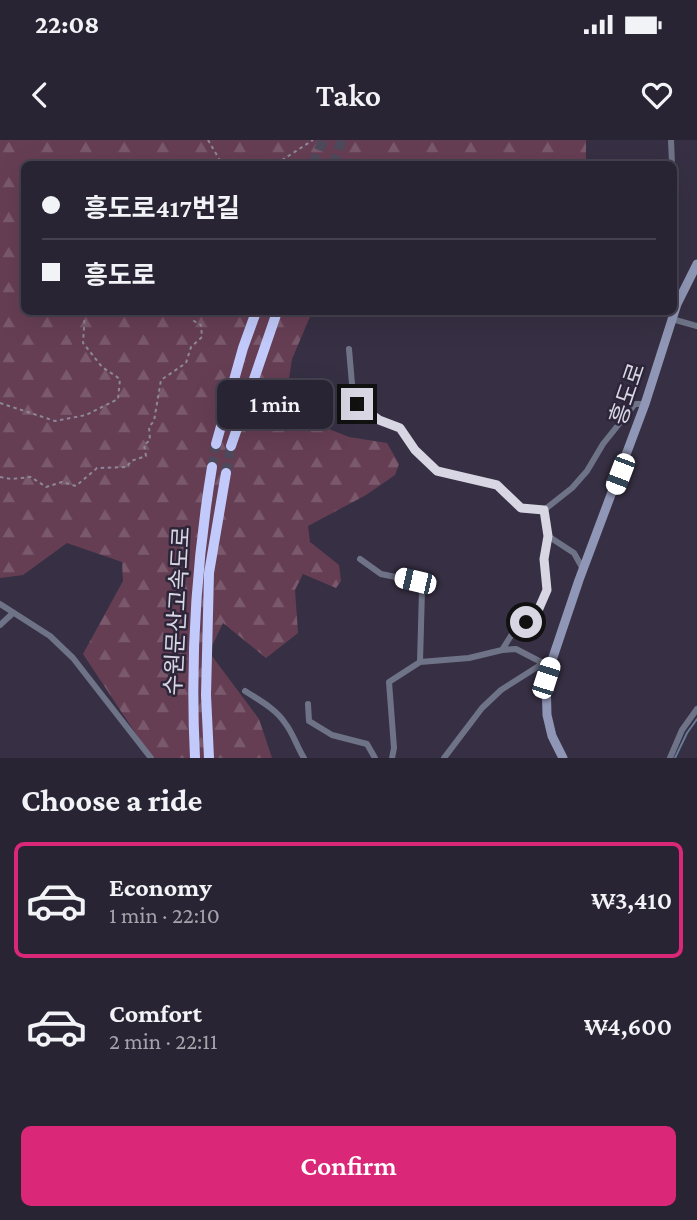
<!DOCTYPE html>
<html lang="en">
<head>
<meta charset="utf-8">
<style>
  body { margin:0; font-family:"Crimson Pro","Noto Sans KR",serif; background:#35303f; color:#f1f3f6; height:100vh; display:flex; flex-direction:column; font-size:26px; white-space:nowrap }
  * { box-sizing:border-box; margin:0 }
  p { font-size:23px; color:#a5a4ac }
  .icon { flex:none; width:38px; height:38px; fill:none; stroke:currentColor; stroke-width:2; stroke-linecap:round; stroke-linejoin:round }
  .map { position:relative; height:618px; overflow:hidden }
  .side { display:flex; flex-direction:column; background:#292433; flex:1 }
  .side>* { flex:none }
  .hud { position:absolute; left:21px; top:21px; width:656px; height:154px; border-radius:10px; box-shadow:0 7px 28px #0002,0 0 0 2px #45414e; display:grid; align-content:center; height:154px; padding:0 21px; background:#292433 }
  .end { position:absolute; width:32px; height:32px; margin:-16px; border:9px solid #d9d6e3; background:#111; box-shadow:0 0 0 4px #111 }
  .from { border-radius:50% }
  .bubble { position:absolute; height:49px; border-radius:10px; background:#292433; box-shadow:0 7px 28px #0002,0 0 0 2px #45414e; font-size:23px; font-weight:600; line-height:49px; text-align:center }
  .car { position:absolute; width:21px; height:42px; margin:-21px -10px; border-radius:9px; box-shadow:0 0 5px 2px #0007; background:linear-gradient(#fff 24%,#345 0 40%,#fff 0 76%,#345 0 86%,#fff 0) }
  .hud b { display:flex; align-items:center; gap:24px; height:66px; font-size:26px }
  .hud b+b { border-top:2px solid #45414e }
  .hud i { width:18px; height:18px; background:#f1f3f6 }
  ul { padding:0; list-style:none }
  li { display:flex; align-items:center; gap:21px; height:116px; margin:0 14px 10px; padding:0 7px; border:4px solid transparent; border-radius:10px }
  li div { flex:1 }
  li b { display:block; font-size:26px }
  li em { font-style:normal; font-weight:600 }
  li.on { border-color:#db2777 }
  li>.icon { width:63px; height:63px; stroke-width:1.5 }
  h2 { padding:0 21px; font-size:32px; line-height:84px }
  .button { display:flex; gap:14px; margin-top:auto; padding:14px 21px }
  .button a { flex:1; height:80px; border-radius:10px; background:#db2777; color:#fff; font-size:28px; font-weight:600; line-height:80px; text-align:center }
  .status { display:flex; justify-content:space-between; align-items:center; height:49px; padding:0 35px; background:#292433; direction:ltr }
  .status svg { height:19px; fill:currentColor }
  header { display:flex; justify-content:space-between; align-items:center; height:91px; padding:0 21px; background:#292433; font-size:32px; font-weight:600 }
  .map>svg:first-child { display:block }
</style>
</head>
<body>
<div class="status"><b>22:08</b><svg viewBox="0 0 49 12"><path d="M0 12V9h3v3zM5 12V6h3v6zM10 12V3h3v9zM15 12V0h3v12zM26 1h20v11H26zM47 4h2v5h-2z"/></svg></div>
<header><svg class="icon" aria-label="back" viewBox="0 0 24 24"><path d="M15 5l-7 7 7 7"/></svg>Tako<svg class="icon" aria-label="heart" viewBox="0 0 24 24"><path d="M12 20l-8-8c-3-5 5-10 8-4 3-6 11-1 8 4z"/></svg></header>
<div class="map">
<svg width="697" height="618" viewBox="0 0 697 618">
  <defs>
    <pattern id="forest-firs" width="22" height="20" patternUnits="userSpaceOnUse" patternTransform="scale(1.75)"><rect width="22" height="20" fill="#663e54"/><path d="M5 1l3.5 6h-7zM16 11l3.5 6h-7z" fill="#7b596c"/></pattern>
  </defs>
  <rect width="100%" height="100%" fill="#373044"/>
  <path fill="url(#forest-firs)" d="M0,0H586V24H24V172H312L292,219L284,271L349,297L387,303L399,324L395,335L366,355L308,386L310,402L339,425L341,441L336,448L303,434L295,450L298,493L266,518L223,483L209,512L259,579L272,618H152L83,514L123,441L122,422L67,403L23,435L0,438Z"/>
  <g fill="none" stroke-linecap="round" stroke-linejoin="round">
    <path stroke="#667b97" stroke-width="2" d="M675,618L687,593L697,579"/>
    <path stroke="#4f495c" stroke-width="10" stroke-dasharray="10 5" stroke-linecap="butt" d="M313,24L323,0
      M333,24L342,0
      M212,327L216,304
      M226,333L231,306"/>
    <path stroke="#8c8898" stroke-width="2" stroke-dasharray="3.5 3.5" stroke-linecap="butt" d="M208,0L222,24
      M276,24L313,0
      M0,263L55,281L86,275L118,259L120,239L102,227L83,203L85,172
      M0,337L11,339L31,337L46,347L62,342L76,346L97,328L127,327L131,321L146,316L144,305L150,300L149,287L154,281L161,240L186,223L191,207L202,197L201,185L194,181L192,172"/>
    <path stroke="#6f7387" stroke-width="6" d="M671,0L672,24
      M674,150L677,164
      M672,179L697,186
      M349,209L352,244L357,264L379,280L400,288L415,310L437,331L497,345L521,368L544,370L548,396L544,419L547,450L537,473L514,491L502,510L469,518L420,522L389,542L394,608L392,618
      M544,370L572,348L587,331L603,304L635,264H645
      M548,396L574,413L583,429
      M360,419L381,434L415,441L422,450L420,522
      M0,464L50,496L73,518L151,618
      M0,485L13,473
      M502,510L516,509L543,523
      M245,551C259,560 276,569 285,583C293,593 297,607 304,618
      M308,564L309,581L332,595L367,604L375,618
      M444,618L482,568L501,550L553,517
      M670,618L682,590L697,569"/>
    <path stroke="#9097b6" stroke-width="9" d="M563,618L552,596L547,575L546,538L579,440L645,264L677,164L697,124"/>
    <path stroke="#c1cafb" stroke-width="10" d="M216,304L243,208L256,172
      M231,306L277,172
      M195,618C190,520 196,424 212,327
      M209,618L206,555L209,433L226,333"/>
  </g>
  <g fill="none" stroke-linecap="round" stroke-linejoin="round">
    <path stroke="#d9d6e3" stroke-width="9" d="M357,264L379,280L400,288L415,310L437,331L497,345L521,368L544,370L548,396L544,419L547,450L537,473L526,482"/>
  </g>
  <g text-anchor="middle" stroke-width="5" stroke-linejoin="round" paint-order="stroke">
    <g font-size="23" fill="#d9d6e3" stroke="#2d263a">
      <text transform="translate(627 254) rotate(-71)" y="8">흥도로</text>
      <text transform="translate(177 471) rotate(-87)" y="8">수원문산고속도로</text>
    </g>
  </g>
</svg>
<i class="end from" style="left:526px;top:482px"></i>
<i class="end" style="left:357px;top:264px"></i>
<div class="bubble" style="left:217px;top:240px;width:116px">1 min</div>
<i class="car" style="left:620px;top:334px;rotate:201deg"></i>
<i class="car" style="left:415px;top:441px;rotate:283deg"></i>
<i class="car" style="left:546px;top:538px;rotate:18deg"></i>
<div class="hud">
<b><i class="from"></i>흥도로417번길</b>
<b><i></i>흥도로</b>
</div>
</div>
<section class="side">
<h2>Choose a ride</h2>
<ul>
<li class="on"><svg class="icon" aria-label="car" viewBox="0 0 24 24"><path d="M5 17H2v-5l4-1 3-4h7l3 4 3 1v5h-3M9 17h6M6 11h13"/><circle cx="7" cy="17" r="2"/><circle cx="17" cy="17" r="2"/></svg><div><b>Economy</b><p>1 min · 22:10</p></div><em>₩3,410</em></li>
<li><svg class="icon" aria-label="car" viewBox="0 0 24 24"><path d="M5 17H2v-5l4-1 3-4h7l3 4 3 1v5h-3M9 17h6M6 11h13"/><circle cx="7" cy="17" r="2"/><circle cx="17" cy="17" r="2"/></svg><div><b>Comfort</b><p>2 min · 22:11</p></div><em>₩4,600</em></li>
</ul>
<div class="button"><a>Confirm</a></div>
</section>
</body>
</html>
